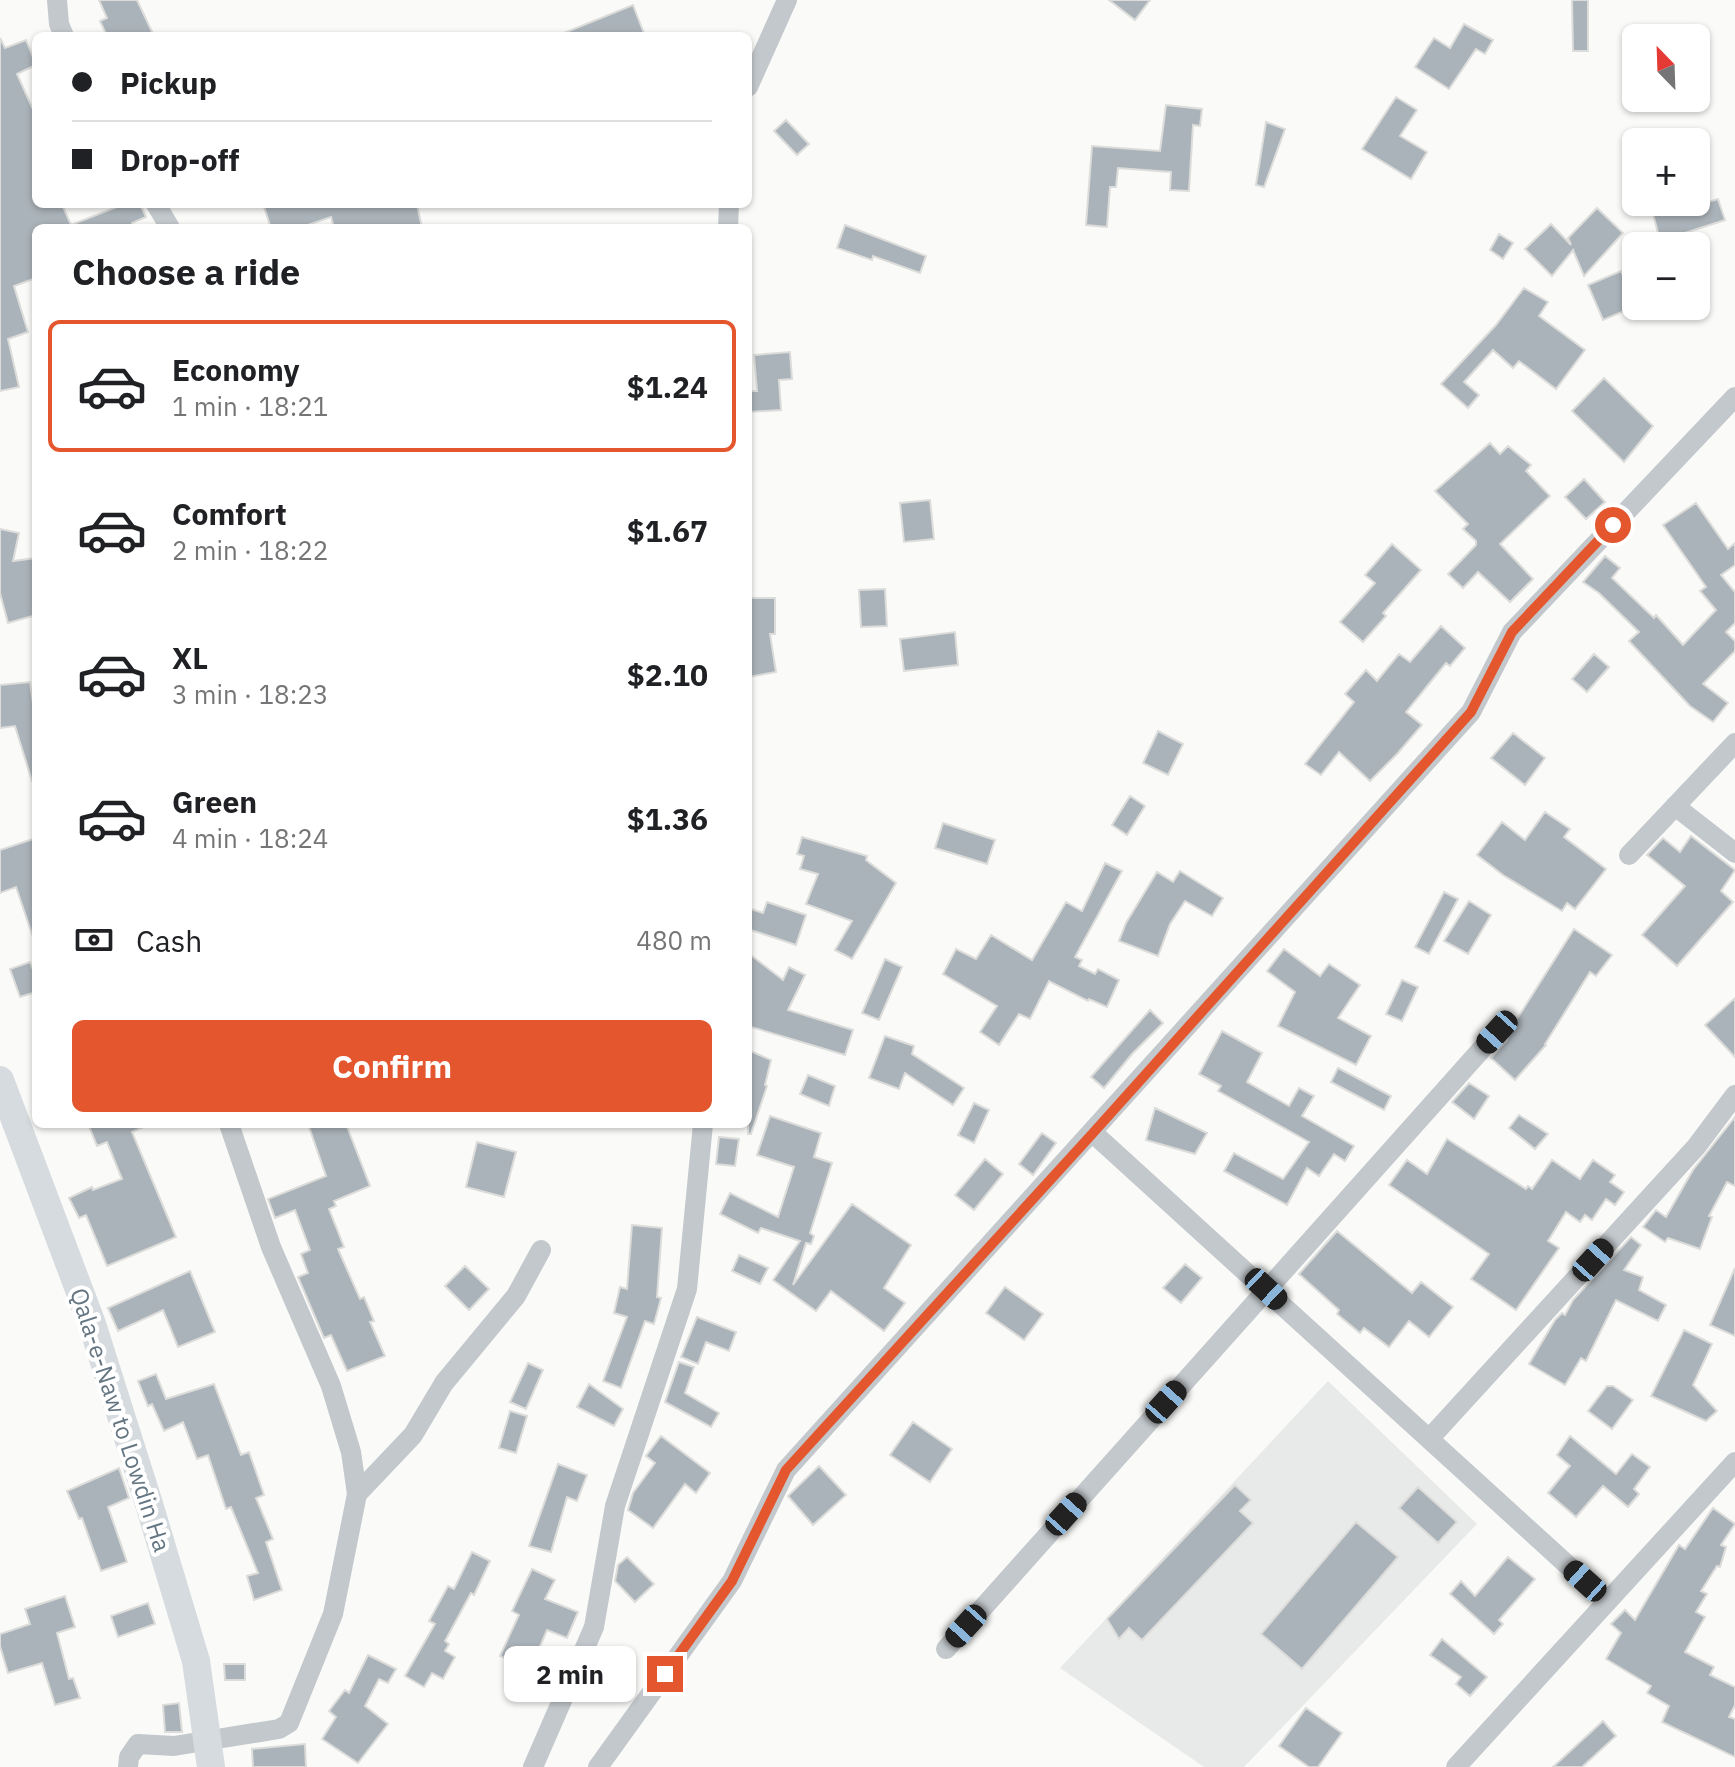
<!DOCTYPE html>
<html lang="en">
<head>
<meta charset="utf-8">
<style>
  body { margin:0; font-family:"IBM Plex Sans",sans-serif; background:#f6f6f6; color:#202124; height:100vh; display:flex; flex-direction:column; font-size:30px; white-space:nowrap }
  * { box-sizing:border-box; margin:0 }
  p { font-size:26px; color:#757577 }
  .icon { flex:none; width:44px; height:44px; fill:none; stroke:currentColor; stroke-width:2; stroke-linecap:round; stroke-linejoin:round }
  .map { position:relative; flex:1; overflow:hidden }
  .drawer { position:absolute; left:32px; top:224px; width:720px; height:904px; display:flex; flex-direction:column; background:#fff; border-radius:12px; box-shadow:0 2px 6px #0004 }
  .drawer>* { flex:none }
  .banner { position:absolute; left:32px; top:32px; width:720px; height:176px; border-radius:12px; box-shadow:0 2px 6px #0004; display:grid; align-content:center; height:176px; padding:0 40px; background:#fff }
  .needle { width:52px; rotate:337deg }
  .fabs { position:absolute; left:1622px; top:24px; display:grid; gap:16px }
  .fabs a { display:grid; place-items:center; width:88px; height:88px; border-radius:12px; background:#fff; box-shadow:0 2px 6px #0004; font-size:40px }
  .end { position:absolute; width:36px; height:36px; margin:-18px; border:10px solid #e4572e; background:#fff; box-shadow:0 0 0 4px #fff }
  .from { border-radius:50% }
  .bubble { position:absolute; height:56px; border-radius:12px; background:#fff; box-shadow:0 2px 6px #0004; font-size:26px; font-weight:800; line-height:56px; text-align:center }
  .car { position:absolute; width:24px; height:48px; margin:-24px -12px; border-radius:10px; box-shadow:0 0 6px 2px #0007; background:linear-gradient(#222 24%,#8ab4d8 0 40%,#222 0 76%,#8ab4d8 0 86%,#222 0) }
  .banner b { display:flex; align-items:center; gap:28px; height:76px; font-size:30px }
  .banner b+b { border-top:2px solid #e0e0e0 }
  .banner i { width:20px; height:20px; background:#202124 }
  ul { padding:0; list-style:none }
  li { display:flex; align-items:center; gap:24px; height:132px; margin:0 16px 12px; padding:0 24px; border:4px solid transparent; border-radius:12px }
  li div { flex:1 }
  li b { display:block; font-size:30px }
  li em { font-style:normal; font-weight:800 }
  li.selected { border-color:#e4572e }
  li>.icon { width:72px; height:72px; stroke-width:1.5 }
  h2 { padding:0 40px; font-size:36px; line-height:96px }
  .pay { display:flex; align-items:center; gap:20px; height:88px; padding:0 40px; font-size:30px }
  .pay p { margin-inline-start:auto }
  .cta { display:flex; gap:16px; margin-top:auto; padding:16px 40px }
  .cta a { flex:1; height:92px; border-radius:12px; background:#e4572e; color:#fff; font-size:32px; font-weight:800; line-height:92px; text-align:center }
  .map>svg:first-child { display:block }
</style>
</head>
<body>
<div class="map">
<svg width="1735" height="1767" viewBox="0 0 1735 1767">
  <rect width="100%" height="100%" fill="#fafaf8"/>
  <path fill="#e8e9e9" d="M1328,1381L1477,1524L1244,1767H1204L1060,1668Z"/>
  <path fill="#aab3b9" stroke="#dcdcda" stroke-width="2" d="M99,0H137L154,36H107L100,21L107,18Z
    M1109,0H1150L1135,20Z
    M1572,0H1588V51H1573Z
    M633,5L645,36H559V35Z
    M1464,24L1493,40L1485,54L1476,49L1449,89L1415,67L1434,38L1450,48Z
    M0,38L5,48L26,40L36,65L17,74L36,116V204H62L71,225L124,204H140L146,217L132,223L134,228H36V278L14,286L28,332L8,339L19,387L0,391Z
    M1396,97L1417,110L1400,136L1427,152L1411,179L1362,149Z
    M1166,105L1202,109L1200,126L1193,125L1189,191L1170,190L1171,172L1118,168L1116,187H1110L1107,227L1086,225L1092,146L1160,151Z
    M786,120L809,144L797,155L774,131Z
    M1266,122L1285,129L1264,187L1256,185Z
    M1718,199L1725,220L1660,241L1650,202H1708Z
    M263,204H369L370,207L384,204H417L422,228H334L331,217L299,228H271Z
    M1597,208L1623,233L1584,276L1573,250L1552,276L1525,249L1551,224L1571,245L1568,238Z
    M845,225L926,256L920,273L873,256L872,260L837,248Z
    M1499,234L1513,243L1503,259L1490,250Z
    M1621,271L1636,306L1603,320L1588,285Z
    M1524,288L1548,302L1539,316L1585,350L1556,389L1519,361L1513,368L1493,350L1464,382L1479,395L1468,408L1441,384L1496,325Z
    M790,352L792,379L779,380L781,410L748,412V391H757L754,355Z
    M1604,378L1653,426L1624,462L1572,411Z
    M1490,443L1500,454L1508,446L1531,465L1526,471L1550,496L1500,544L1533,579L1510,602L1478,572L1463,588L1448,574L1476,545V541L1463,529L1468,524L1435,491Z
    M1584,479L1605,502L1586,519L1565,497Z
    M930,500L934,539L904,542L900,503Z
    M1696,503L1728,549L1735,543V565L1721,575L1735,592V623L1726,632L1735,641V651L1703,684L1728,703L1713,722L1690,706L1629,641L1639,632L1599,593L1583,582L1605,556L1620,568L1612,578L1654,618L1656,615L1683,645L1716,610L1700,591L1706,587L1663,525Z
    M0,529L19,533L13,561L36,558V615L8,623L0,593Z
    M1392,544L1421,570L1383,613L1386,616L1363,642L1340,622L1375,583L1365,575Z
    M885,589L887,626L861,627L859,590Z
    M748,598H775V634H770L776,672L748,677Z
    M1441,626L1465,648L1450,666L1446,663L1406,712L1422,725L1397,754L1370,781L1339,752L1321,775L1305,764L1354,702L1345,694L1366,670L1377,681L1399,654L1410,662Z
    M955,632L958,665L904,671L900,639Z
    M1594,654L1609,667L1587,692L1572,679Z
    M30,682L36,725V781H32L15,726L0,728V685Z
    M1158,731L1183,744L1168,775L1143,763Z
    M1513,733L1545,758L1525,785L1491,758Z
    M1130,796L1145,806L1127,835L1112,825Z
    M1545,812L1570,829L1564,837L1606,869L1575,909L1567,903L1562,911L1503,875L1477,855L1502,822L1525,840Z
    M943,823L995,840L987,864L935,848Z
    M1691,836L1735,870L1721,891L1733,902L1677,966L1642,935L1685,886L1647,855L1663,838L1680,852Z
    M802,837L867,856L866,860L896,883L852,959L835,950L852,921L806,904L818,874L800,869L804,856L797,854Z
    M36,838V937H33L16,887L0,893V850Z
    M1105,863L1122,871L1075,957L1082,960L1079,966L1095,974L1098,969L1119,980L1107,1007L1089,999L1088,1001L1049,981L1030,1019L1019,1014L999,1045L980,1032L997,1006L943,974L956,949L976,959L991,935L1032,960L1066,902L1082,911Z
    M1180,871L1223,898L1212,916L1185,901L1170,924L1158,956L1119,941L1126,923L1157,872L1173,882Z
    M1444,892L1458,899L1429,954L1415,947Z
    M1469,901L1491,915L1468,954L1444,941Z
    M767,902L806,915L796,945L748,929V908L763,913Z
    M1574,929L1612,955L1596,976L1590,972L1545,1044L1546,1045L1515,1080L1491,1058L1507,1040L1510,1030Z
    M1284,949L1320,976L1329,964L1360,985L1338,1018L1371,1036L1356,1065L1278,1026L1295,992L1267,971Z
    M748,953L783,980L789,967L805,975L788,1010L853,1030L845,1055L748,1026Z
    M885,959L902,967L879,1020L862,1013Z
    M30,962L36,978V992L20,997L10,969Z
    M1402,980L1418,987L1402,1021L1386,1014Z
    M1735,998V1057L1705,1025Z
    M1150,1010L1163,1023L1132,1054L1104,1088L1091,1077Z
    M1222,1031L1262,1053L1247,1082L1289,1106L1299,1088L1314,1096L1302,1116L1354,1146L1345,1161L1334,1154L1319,1176L1307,1168L1287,1205L1224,1171L1234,1153L1283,1179L1309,1142L1218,1091L1221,1086L1199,1074Z
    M885,1036L914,1046L912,1054L964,1088L953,1105L905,1073L899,1089L869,1078Z
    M748,1050L771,1060L765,1085L767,1086L751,1134H748Z
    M1338,1068L1391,1096L1384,1110L1331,1082Z
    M808,1075L835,1086L829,1106L800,1094Z
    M1469,1083L1489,1096L1474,1119L1452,1102Z
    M974,1103L989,1110L974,1143L958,1135Z
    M1155,1108L1207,1133L1195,1154L1146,1140Z
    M1519,1115L1548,1134L1535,1149L1509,1128Z
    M770,1116L821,1133L814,1157L832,1163L810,1233L814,1236L811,1244L806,1243L793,1285L852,1204L911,1245L884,1288L905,1303L884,1331L831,1291L816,1311L773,1280L800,1241L761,1228L758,1233L720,1214L730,1193L778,1217L794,1167L757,1155Z
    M1735,1117V1186L1727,1182L1709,1216L1712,1217L1700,1249L1668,1238L1665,1242L1643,1227L1656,1210L1666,1217L1693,1170Z
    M88,1124H150L132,1132L176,1237L107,1266L86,1215L79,1218L69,1198L92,1187L93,1190L122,1179L107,1142L97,1146Z
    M308,1124H346L370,1186L334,1201L336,1206L329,1209L344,1247L338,1249L360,1299L364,1297L374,1321L370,1322L385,1356L347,1371L331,1335L324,1338L298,1277L308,1273L301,1254L310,1250L295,1210L275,1218L268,1199L326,1176Z
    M1042,1133L1056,1143L1033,1175L1019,1164Z
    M719,1137L739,1139L735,1166L716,1164Z
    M1447,1139L1526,1189L1528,1186L1532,1189L1552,1160L1580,1179L1593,1160L1615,1175L1610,1182L1624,1192L1615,1205L1606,1199L1592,1220L1585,1215L1580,1222L1566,1212L1548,1241L1559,1248L1516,1310L1471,1279L1489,1254L1389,1185L1407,1160L1427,1174Z
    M477,1142L516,1152L504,1197L466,1187Z
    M985,1159L1003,1174L974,1210L955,1195Z
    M632,1225L662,1228L657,1297L661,1298L654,1324L645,1321L621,1388L603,1381L627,1317L614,1313L620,1287L627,1289Z
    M1337,1231L1412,1293L1421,1282L1453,1307L1429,1337L1409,1321L1389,1347L1364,1328L1360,1333L1337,1314L1339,1310L1299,1274Z
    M1631,1237L1641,1245L1624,1270L1643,1277L1639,1290L1666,1305L1658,1321L1616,1300L1586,1361L1581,1358L1565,1385L1529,1364L1555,1320L1562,1313L1565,1315L1573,1300Z
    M739,1255L768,1268L760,1284L732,1271Z
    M1185,1264L1202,1278L1181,1303L1163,1288Z
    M465,1266L489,1289L469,1310L445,1286Z
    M1735,1268V1336L1710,1325Z
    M190,1271L215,1332L178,1347L163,1310L118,1331L108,1308Z
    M1005,1287L1043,1314L1024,1340L986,1313Z
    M697,1317L736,1332L729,1351L706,1342L698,1364L681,1357Z
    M1684,1330L1712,1344L1693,1385L1717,1411L1706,1421L1651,1396Z
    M679,1362L694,1367L685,1393L719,1413L711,1427L665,1402Z
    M528,1363L543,1370L526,1409L510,1402Z
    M156,1374L166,1399L214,1384L241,1455L249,1452L264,1495L256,1498L273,1539L266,1542L282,1590L254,1600L247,1576L258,1573L231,1507L226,1509L208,1455L197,1459L183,1422L164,1431L152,1404L148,1406L138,1381Z
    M589,1384L623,1409L614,1426L577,1407Z
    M1607,1386H1613L1633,1400L1612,1429L1588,1411Z
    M510,1411L527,1416L516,1453L499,1448Z
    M913,1422L952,1449L930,1482L890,1455Z
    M661,1436L710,1473L696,1493L685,1484L653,1528L628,1510L633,1493L655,1463L646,1456Z
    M1570,1436L1616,1474L1632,1454L1650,1467L1634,1489L1639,1494L1628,1507L1603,1486L1576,1517L1548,1493L1570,1466L1557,1455Z
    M558,1464L587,1475L577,1501L567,1497L551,1552L529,1546Z
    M819,1466L846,1495L813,1525L788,1496Z
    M119,1468L129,1498L108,1507L127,1562L101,1571L82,1518L79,1519L67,1491Z
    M1235,1485L1251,1500L1240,1511L1253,1523L1142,1640L1129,1628L1119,1639L1107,1619Z
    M1418,1487L1457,1522L1438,1543L1399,1508Z
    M1713,1508L1735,1524L1721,1545L1726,1547L1720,1567L1717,1566L1701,1591L1707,1594L1696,1612L1705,1617L1685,1652L1714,1667L1710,1675L1735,1687V1705L1729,1717L1735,1719V1757L1662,1722L1669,1706L1647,1693L1651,1686L1606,1659L1621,1633L1611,1624L1625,1610L1635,1620L1679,1545L1685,1549Z
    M1356,1522L1398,1557L1302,1669L1261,1634Z
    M472,1552L490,1561L474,1595L471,1593L445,1641L449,1644L445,1651L455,1657L443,1679L432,1673L424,1687L405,1676L435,1624L429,1621L448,1586L454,1589Z
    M627,1557L654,1584L635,1602L615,1581L618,1565Z
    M1508,1557L1535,1579L1499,1620L1503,1624L1494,1634L1450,1594L1461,1581L1475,1596Z
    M532,1569L555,1580L545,1599L578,1612L567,1638L547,1630L530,1670L500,1656L519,1615L512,1611Z
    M65,1596L75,1627L57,1633L69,1679L73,1678L80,1698L55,1705L42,1663L8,1673L0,1646V1634L30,1624L25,1609Z
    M148,1603L155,1624L118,1637L111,1616Z
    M1442,1639L1487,1677L1470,1696L1456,1684L1461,1677L1430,1655Z
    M368,1655L396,1669L388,1683L379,1679L365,1706L388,1724L358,1763L322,1739L336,1717L329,1711L345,1690L349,1693Z
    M224,1664H245V1680H225Z
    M179,1703L182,1732H165L163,1705Z
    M1306,1708L1342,1733L1318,1767H1309L1279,1746Z
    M1603,1721L1616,1736L1582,1767H1553Z
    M305,1744L306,1767H253L252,1749Z"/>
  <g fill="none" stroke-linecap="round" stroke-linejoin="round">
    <path stroke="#c3c8cc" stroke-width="20" d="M57,0L59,24L64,36
      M748,87L787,0
      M156,204L170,228
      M728,228L729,204
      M1675,806L1735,853
      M1629,855L1735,743
      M1093,1133L1607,1601
      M1429,1439L1696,1147L1735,1095
      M357,1494L413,1435L444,1383L516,1296L541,1250
      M946,1649L1497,1032
      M128,1767L129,1757L138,1744L174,1746L279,1729L289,1723L333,1614L357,1494L351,1452L331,1386L271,1247L229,1124
      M533,1767L594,1627L615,1506L687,1289L703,1124
      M598,1767L732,1581L786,1470L1471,712L1512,632L1735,397
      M1456,1767L1735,1462"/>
    <path stroke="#d6dbdf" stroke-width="28" d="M0,1080L92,1324L149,1504L196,1661L211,1767"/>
  </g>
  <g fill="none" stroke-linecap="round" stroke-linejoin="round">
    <path stroke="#e4572e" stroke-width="10" d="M665,1674L732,1581L786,1470L1093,1133L1471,712L1512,632L1613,525"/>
  </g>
  <g text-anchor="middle" stroke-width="8" stroke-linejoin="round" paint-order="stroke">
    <g font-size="24" fill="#657683" stroke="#fff">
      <text transform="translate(120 1420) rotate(72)" y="8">Qala-e-Naw to Lowdin Ha</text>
    </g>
  </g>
</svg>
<div class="fabs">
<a><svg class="needle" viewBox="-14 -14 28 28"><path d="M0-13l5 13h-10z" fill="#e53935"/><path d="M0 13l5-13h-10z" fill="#757577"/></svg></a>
<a>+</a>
<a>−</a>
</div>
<i class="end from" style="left:1613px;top:525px"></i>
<i class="end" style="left:665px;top:1674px"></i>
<div class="bubble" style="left:504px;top:1646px;width:132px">2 min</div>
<i class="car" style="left:1497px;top:1032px;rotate:222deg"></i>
<i class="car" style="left:1593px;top:1260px;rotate:42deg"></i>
<i class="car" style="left:1266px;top:1289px;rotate:133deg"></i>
<i class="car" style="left:1166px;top:1402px;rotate:42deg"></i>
<i class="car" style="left:1066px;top:1514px;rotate:42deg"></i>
<i class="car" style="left:1585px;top:1581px;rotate:312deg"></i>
<i class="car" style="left:966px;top:1626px;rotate:222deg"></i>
<div class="banner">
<b><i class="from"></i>Pickup</b>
<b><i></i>Drop-off</b>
</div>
<section class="drawer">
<h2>Choose a ride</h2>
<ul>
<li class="selected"><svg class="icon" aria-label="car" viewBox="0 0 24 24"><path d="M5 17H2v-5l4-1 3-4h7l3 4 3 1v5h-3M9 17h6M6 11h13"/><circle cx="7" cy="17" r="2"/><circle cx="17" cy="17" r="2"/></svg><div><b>Economy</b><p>1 min · 18:21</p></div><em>$1.24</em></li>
<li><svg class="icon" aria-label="car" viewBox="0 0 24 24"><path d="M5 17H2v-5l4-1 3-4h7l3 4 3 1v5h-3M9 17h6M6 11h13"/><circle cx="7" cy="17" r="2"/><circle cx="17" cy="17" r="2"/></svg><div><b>Comfort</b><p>2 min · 18:22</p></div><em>$1.67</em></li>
<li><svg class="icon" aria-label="car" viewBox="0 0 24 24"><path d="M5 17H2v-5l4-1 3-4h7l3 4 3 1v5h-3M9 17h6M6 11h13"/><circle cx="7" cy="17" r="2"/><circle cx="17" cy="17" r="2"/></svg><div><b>XL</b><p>3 min · 18:23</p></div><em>$2.10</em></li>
<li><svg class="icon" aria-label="car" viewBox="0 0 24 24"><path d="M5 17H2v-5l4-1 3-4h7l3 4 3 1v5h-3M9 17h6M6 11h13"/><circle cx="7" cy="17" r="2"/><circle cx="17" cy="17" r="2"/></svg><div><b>Green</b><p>4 min · 18:24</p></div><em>$1.36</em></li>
</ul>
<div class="pay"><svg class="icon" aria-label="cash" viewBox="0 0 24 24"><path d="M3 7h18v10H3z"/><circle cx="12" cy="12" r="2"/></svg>Cash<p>480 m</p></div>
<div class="cta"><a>Confirm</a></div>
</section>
</div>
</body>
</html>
